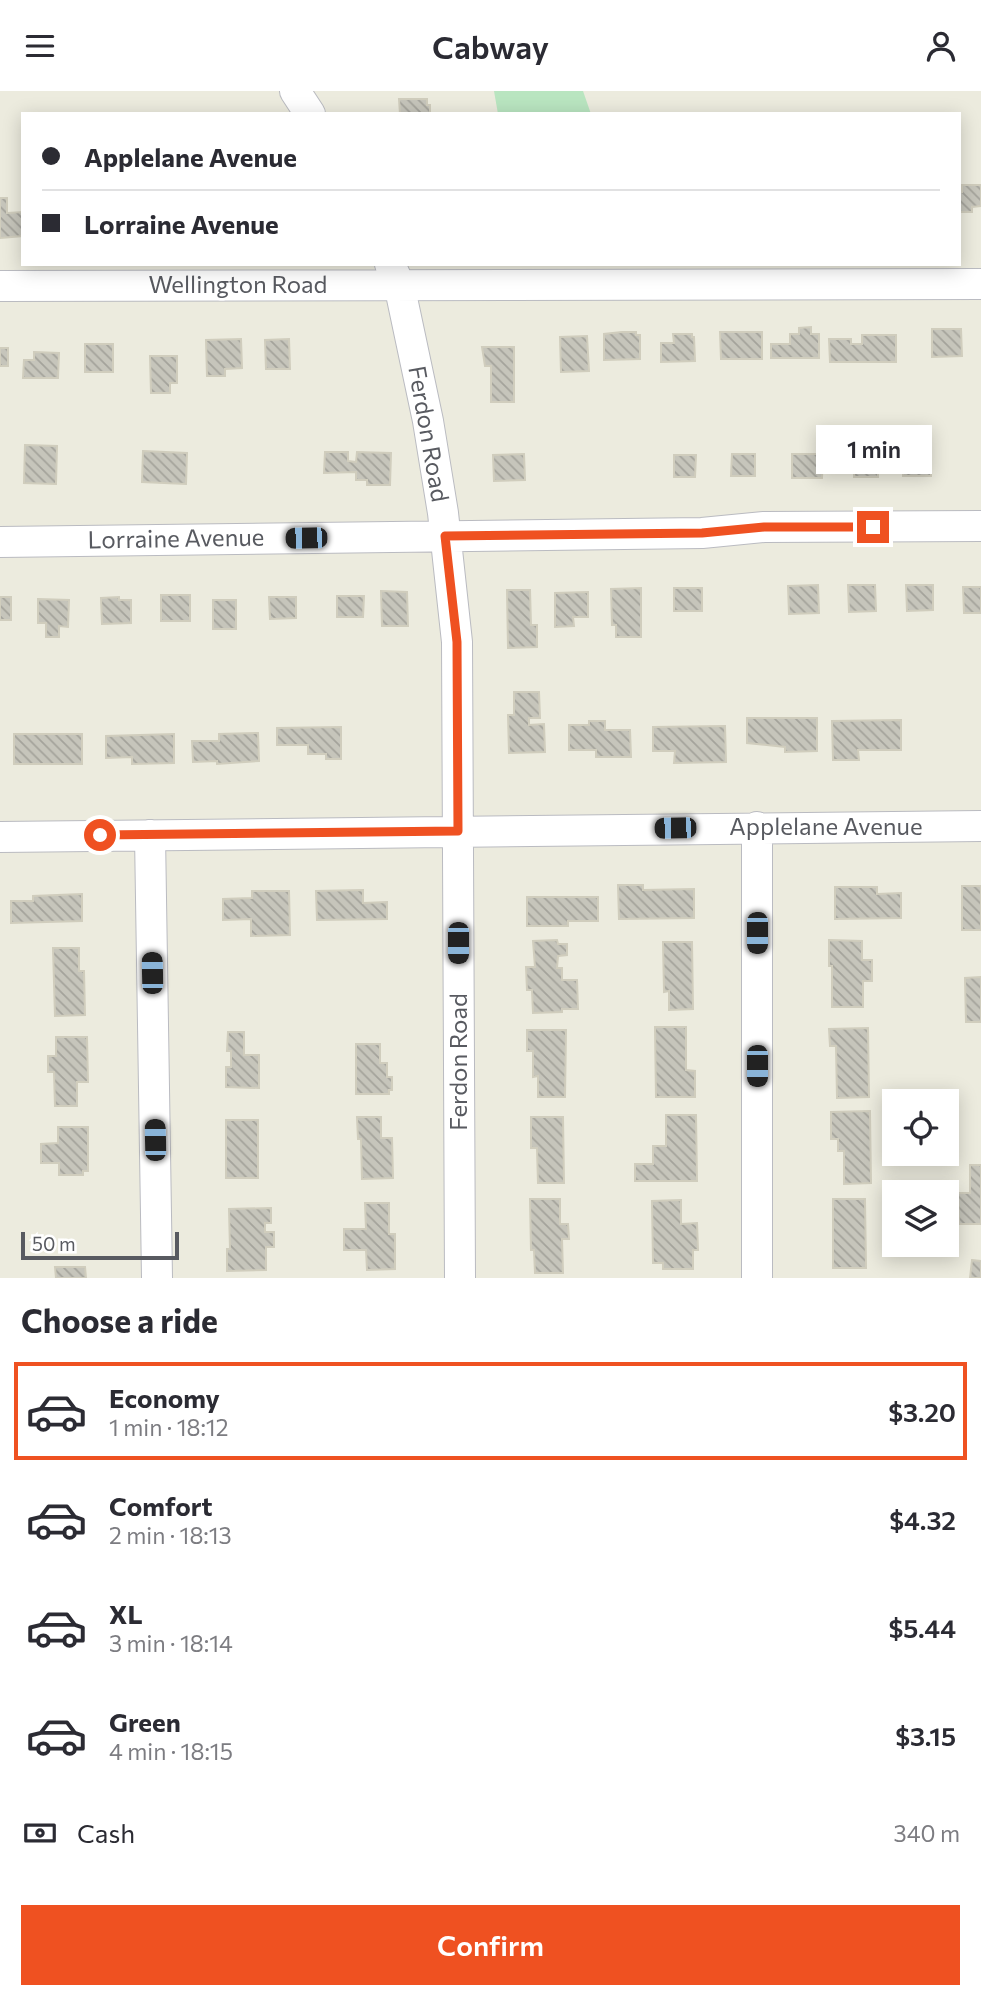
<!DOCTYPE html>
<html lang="en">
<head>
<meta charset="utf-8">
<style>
  body { margin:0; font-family:Commissioner,sans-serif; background:#f2f2f3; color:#2b2b33; height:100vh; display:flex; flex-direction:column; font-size:26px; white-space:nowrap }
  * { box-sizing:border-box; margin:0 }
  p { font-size:23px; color:#7c7c81 }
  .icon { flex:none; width:38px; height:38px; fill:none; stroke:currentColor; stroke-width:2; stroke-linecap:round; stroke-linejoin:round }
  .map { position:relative; height:1187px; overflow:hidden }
  .panel { display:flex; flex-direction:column; background:#fff; flex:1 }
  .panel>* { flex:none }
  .top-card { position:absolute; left:21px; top:21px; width:940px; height:154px; border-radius:0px; box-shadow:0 4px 18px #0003; display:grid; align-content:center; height:154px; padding:0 21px; background:#fff }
  .fabs { position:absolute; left:882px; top:998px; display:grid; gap:14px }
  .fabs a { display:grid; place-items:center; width:77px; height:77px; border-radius:0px; background:#fff; box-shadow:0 4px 18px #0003; font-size:35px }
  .scale { position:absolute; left:21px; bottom:18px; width:158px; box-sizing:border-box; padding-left:7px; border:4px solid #585a60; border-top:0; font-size:19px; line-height:24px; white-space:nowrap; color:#585a60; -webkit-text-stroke:5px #fff; paint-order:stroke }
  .end { position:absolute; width:32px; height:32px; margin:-16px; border:9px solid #ef5121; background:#fff; box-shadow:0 0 0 4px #fff }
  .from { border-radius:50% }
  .bubble { position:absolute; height:49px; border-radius:0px; background:#fff; box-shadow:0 4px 18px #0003; font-size:23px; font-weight:600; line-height:49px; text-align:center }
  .car { position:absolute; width:21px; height:42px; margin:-21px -10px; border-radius:9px; box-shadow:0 0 5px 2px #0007; background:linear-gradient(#222 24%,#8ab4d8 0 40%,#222 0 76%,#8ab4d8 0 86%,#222 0) }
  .top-card b { display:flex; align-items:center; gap:24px; height:66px; font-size:26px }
  .top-card b+b { border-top:2px solid #e1e1e2 }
  .top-card i { width:18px; height:18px; background:#2b2b33 }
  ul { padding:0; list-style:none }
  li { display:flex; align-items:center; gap:21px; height:98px; margin:0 14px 10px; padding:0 7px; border:4px solid transparent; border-radius:0px }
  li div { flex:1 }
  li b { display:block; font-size:26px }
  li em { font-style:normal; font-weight:600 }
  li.on { border-color:#ef5121 }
  li>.icon { width:63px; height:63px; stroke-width:1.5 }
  h2 { padding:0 21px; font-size:32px; line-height:84px }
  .pay { display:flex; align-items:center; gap:18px; height:77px; padding:0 21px; font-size:26px }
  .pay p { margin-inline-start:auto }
  .primary-button { display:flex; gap:14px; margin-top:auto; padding:14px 21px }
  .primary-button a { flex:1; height:80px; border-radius:0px; background:#ef5121; color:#fff; font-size:28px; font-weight:600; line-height:80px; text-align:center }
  header { display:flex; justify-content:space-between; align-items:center; height:91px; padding:0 21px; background:#fff; font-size:32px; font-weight:600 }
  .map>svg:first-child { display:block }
</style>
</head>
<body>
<header><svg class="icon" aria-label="menu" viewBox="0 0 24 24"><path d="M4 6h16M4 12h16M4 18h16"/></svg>Cabway<svg class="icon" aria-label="person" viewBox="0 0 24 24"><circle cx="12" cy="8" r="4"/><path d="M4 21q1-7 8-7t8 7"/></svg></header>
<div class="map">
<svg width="981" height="1187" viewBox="0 0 981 1187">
  <defs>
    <pattern id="building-back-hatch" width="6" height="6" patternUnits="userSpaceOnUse" patternTransform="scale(1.75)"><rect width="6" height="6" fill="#c6c5bb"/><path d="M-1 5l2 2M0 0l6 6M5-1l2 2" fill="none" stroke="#a4a39b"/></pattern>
  </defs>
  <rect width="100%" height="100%" fill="#ecebde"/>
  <path fill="#b9e5c0" d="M494,0H583L591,23H498Z"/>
  <path fill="url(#building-back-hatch)" stroke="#d0cdbd" stroke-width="2" d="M399,8H427V14H430V23H400Z
    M962,94H981V115L972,116V121H959V101H962Z
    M0,107H7V122L23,121V145L0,147Z
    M811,236V243H819V267H771V253H790V243H799V237Z
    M932,238H961L962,265L932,266Z
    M622,241H636V244H640V268L604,269V243Z
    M720,241H762V268H721Z
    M673,243H692V246H694L695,270L661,271V252H674Z
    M862,244H896V271H830L829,248H851V253H862Z
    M587,245L589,280L561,281L560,246Z
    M241,248L242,277L225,278V285H207L206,249Z
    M289,248L290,278H266L265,249Z
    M85,253H113V281H85Z
    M482,256H514V311H491V275H485Z
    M0,257H8V275H0Z
    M34,261L59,262L58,287H23L24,269H34Z
    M150,265H177V292H170V302H151Z
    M25,354L57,355L56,393L24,392Z
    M143,360L187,362L186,393L142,391Z
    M325,361H348V370L356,371L357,361L391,362L390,394H367V389H356V381L324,382Z
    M903,361H931V385H903Z
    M854,362H878V386H854Z
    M524,363L525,389L494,390L493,364Z
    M732,363H755V385H731Z
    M792,363H823L822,387H792Z
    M674,364H696L695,386H674Z
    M818,494L819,522L789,523L788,495Z
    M848,494H875L876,520L849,521Z
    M906,494H933V519L907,520Z
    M963,496H981V522H964Z
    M641,497V546H616V534H612L611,498Z
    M674,497H702V520H674Z
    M507,499H530L531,534H537V556L508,557Z
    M381,500L407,501L408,535H382Z
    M588,501V526H573L574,535L555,536V502Z
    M161,504H190V530H161Z
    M337,505H364L363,526H337Z
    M0,506H11V529H0Z
    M119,506V509H131V532L102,533L101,507Z
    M269,506H296V527L270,528Z
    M38,508L69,509L68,536L59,535V546H46V532H38Z
    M213,509H236V538H213Z
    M514,601H539L540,627H529V634L544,633L545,661L509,662L508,624H514Z
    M747,627H817V660L785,661V656L747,652Z
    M901,629V659H858L859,669H833L832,630Z
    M589,630H605V639H630L631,666H596V659H569V634H589Z
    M725,635L726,671L674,672L675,660H653V636Z
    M341,636V668H326V663H308V654H277V637Z
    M258,642L259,670L217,673V670L193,671L192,650H219V643Z
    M14,643H82V673H14Z
    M174,643V672L132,673V666L106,667V645Z
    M618,794H643V799L694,798V827L619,828Z
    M962,795H981V839H962Z
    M835,796H877V803L901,802V827L835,828Z
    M363,799V812L387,811V828L317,829L316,800Z
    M252,800H289L290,844L251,845V828L223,829V808L252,807Z
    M82,803V830L11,832V810H33V805Z
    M527,806H598V830H568V835H527Z
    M557,849L558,853H567V864L558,865L557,877H562V889H577L578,918H562V921L533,922L532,899H527L526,876H535L533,850Z
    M829,849L862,850V869H872V890H863V916H832V875H829Z
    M663,851H692L693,918L669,919V900L664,901Z
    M53,857H79V880H84L85,924L55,925Z
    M981,886V931H966L965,887Z
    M655,936H686V979L695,980V1006H656Z
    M868,937L869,1006L837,1007L836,955H830L829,938Z
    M527,939H566L565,1006H538V985L533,986V960H527Z
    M228,941H244V964H259V997L226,996V976H231V960H227Z
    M56,946H87L88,991H77V1015H55L54,981H48V965H56Z
    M356,953H380V972H387V986H392V999H389V1003H356Z
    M870,1020L871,1092L844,1093V1060H838V1048H831V1021Z
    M666,1024H696L697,1090H635V1073H653V1055H666Z
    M357,1026H381V1047H392L393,1087L362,1088L361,1048H358Z
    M531,1026H563L564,1092H538L537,1057H531Z
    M226,1029H258V1087H226Z
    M58,1036H88V1080H83V1084H59V1072H41V1053L58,1052Z
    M970,1074H981V1133H959L958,1102H970Z
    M530,1108H560V1133H568L569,1148H562L563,1182H535L534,1159H531Z
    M833,1108H865L866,1177H833Z
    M681,1109V1133L697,1132L698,1159H693V1178H663V1172H653L652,1110Z
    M365,1112H389V1143H395V1178L367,1179L366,1159H344V1138H366Z
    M271,1117V1132H265V1141H274V1156H266V1179L227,1180V1158H230L229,1118Z
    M972,1169L981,1170V1187H970Z
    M55,1176H85L86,1187H56Z"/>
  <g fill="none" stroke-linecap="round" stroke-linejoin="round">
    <defs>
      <path id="minor" d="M295,0L310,23
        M390,173L399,193L428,330L443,422L457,551L460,1187
        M0,195L981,193
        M0,451L702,442L764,436L981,435
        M757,736V1187
        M150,744L157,1187
        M0,746L981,735"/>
    </defs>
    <use href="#minor" stroke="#babbc1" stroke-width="32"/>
    <use href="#minor" stroke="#fff" stroke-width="30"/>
  </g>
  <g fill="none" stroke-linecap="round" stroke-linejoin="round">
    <path stroke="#ef5121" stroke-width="9" d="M100,744L458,740L457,551L445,445L702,442L764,436H873"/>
  </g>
  <g text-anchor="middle" stroke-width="5" stroke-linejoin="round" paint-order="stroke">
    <g font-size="24" fill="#585a60" stroke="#fff">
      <text x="238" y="202">Wellington Road</text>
      <text transform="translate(428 343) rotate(80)" y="8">Ferdon Road</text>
      <text transform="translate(176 448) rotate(-1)" y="8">Lorraine Avenue</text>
      <text x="826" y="744">Applelane Avenue</text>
      <text transform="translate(459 971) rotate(-90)" y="8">Ferdon Road</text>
    </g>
  </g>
</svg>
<div class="fabs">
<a><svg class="icon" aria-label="locate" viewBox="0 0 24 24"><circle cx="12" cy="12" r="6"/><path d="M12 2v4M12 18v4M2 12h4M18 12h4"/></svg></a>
<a><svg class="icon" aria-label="layers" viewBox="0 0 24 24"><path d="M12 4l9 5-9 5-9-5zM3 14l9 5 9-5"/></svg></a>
</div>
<div class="scale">50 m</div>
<i class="end from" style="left:100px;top:744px"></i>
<i class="end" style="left:873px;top:436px"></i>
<div class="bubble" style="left:816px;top:334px;width:116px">1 min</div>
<i class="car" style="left:306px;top:447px;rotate:269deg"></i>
<i class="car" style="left:675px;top:737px;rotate:269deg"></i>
<i class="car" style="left:757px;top:842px;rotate:180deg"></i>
<i class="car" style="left:458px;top:852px;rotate:180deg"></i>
<i class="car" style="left:152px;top:882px;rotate:359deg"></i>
<i class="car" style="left:757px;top:975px;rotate:180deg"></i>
<i class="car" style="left:155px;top:1049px;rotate:359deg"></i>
<div class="top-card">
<b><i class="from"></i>Applelane Avenue</b>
<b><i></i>Lorraine Avenue</b>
</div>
</div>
<section class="panel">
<h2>Choose a ride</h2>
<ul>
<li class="on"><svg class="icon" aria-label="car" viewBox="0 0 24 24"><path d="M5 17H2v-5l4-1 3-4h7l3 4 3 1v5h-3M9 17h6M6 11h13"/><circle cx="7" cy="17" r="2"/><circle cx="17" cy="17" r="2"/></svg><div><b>Economy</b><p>1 min · 18:12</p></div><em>$3.20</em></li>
<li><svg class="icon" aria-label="car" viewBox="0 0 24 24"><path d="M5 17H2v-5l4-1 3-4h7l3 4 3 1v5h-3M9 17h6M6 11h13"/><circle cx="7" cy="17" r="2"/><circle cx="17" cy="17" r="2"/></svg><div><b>Comfort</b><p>2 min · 18:13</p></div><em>$4.32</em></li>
<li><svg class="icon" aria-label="car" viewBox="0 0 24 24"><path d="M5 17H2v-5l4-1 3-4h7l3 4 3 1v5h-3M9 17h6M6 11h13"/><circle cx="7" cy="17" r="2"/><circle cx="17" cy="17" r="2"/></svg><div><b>XL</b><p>3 min · 18:14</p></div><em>$5.44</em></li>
<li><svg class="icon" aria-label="car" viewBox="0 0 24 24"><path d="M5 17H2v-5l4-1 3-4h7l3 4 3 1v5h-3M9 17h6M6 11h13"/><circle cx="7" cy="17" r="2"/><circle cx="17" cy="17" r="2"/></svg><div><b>Green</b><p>4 min · 18:15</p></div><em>$3.15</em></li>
</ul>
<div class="pay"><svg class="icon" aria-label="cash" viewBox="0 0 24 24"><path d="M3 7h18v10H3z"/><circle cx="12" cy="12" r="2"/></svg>Cash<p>340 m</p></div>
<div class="primary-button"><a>Confirm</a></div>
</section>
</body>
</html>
